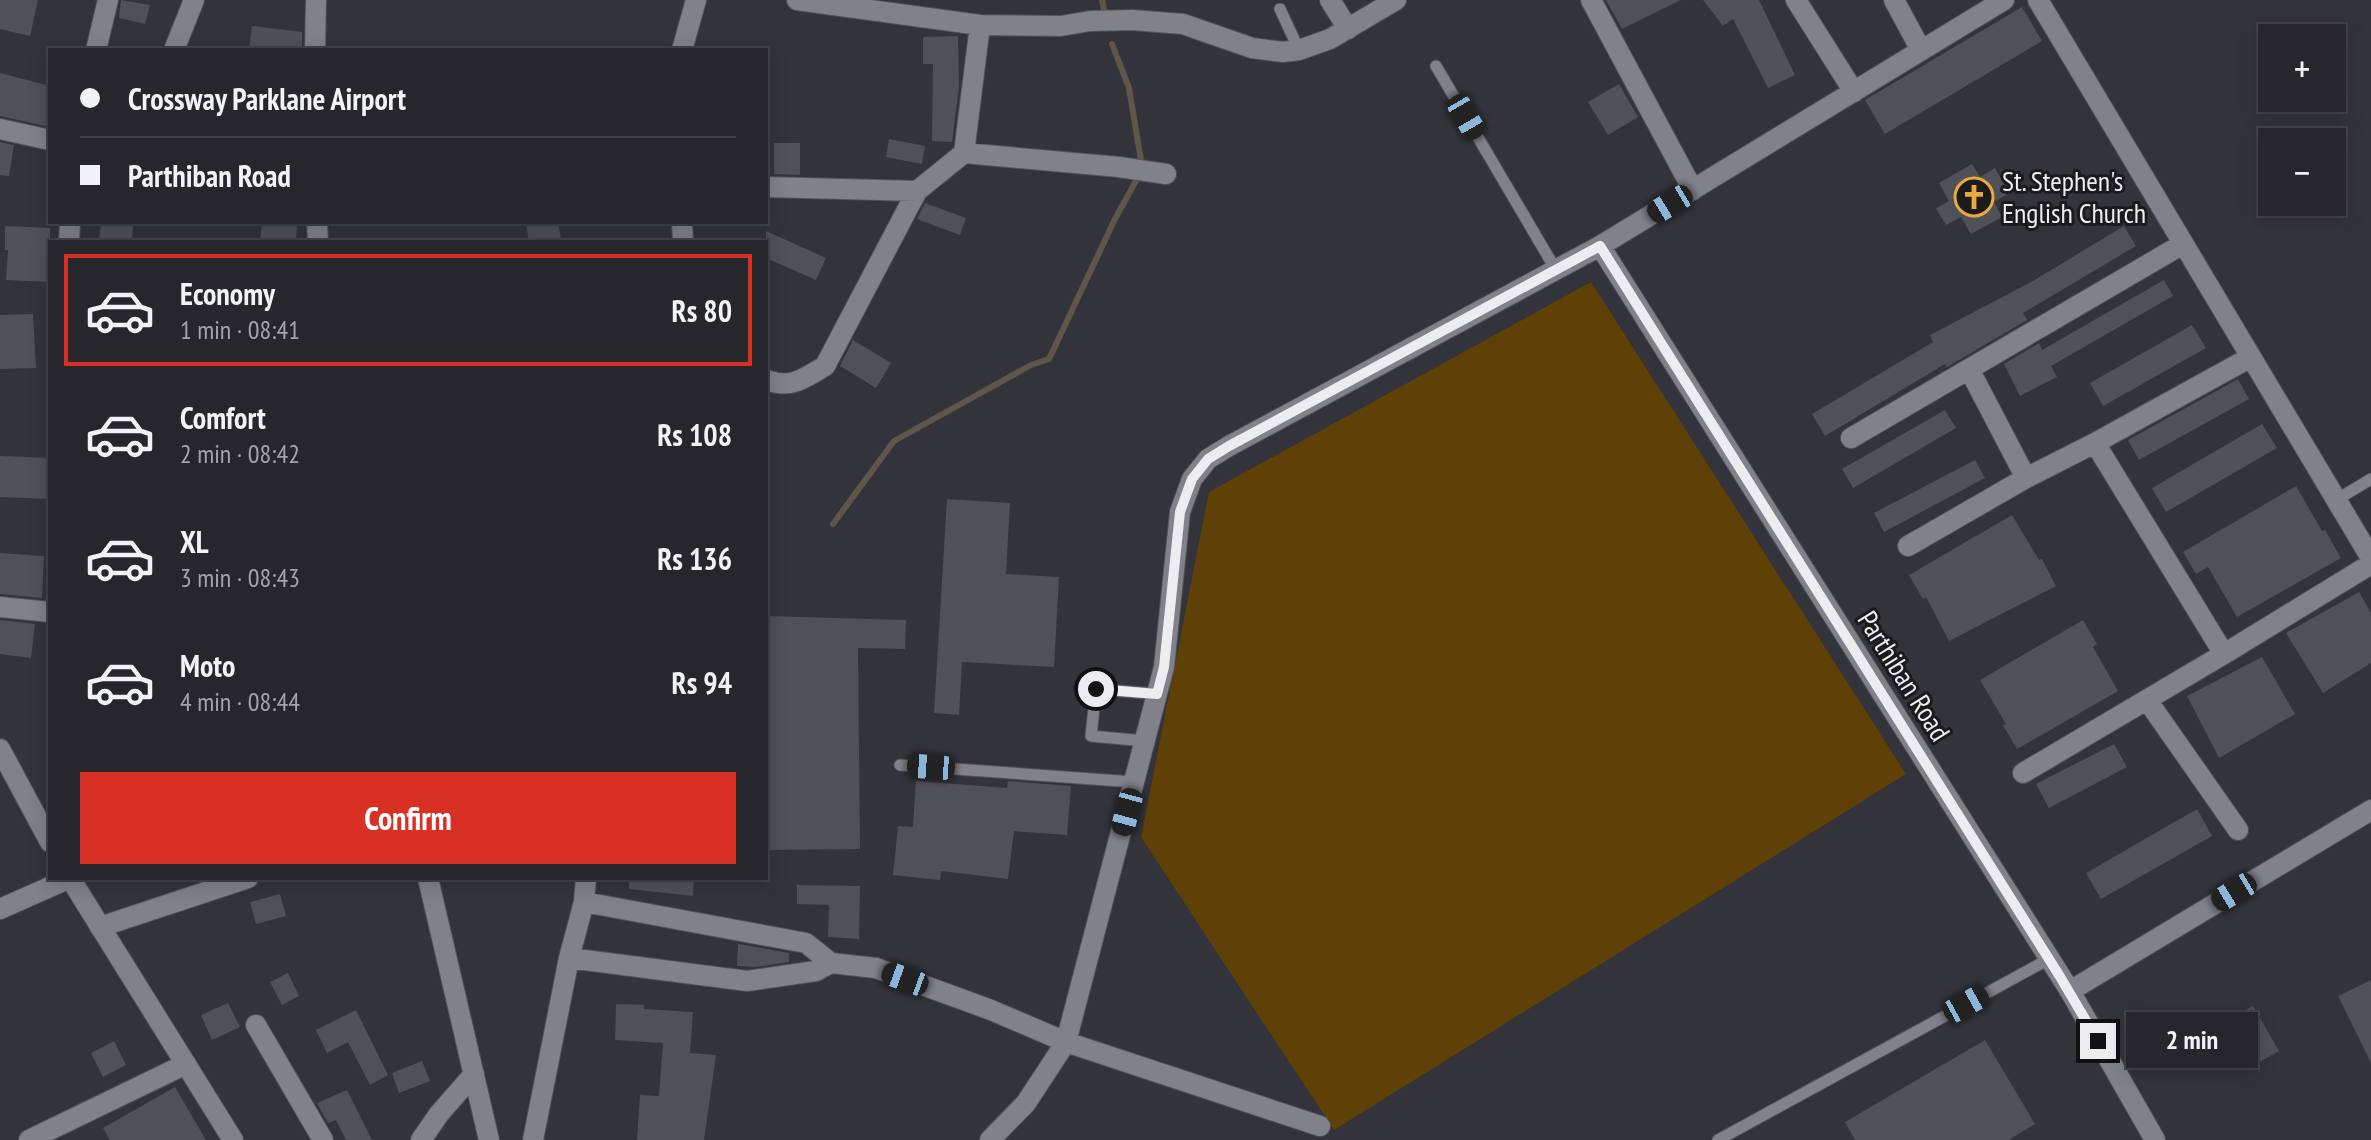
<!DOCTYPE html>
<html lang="en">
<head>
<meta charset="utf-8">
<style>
  body { margin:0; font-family:"PT Sans Narrow",sans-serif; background:#323238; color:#f1f3f6; height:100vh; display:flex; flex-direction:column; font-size:30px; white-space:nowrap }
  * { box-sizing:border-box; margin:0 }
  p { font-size:26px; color:#a4a5a9 }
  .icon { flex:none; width:44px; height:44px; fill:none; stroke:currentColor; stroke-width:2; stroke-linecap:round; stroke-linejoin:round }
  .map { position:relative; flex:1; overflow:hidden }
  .sheet { position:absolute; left:48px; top:240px; width:720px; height:640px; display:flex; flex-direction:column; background:#26262c; border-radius:0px; box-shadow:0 4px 20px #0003,0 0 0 2px #424348 }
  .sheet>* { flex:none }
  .top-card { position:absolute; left:48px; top:48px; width:720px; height:176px; border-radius:0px; box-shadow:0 4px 20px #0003,0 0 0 2px #424348; display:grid; align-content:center; height:176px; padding:0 32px; background:#26262c }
  .buttons { position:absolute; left:2258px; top:24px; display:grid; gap:16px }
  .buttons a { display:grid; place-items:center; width:88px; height:88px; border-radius:0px; background:#26262c; box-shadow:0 4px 20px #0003,0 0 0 2px #424348; font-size:40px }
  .end { position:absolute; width:36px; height:36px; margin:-18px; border:10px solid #ececf1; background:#111; box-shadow:0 0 0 4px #111 }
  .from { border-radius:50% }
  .bubble { position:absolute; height:56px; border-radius:0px; background:#26262c; box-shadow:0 4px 20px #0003,0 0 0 2px #424348; font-size:26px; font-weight:600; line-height:56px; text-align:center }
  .car { position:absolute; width:24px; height:48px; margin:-24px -12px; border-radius:10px; box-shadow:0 0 6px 2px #0007; background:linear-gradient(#222 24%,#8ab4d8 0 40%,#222 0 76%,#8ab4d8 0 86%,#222 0) }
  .top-card b { display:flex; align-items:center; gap:28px; height:76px; font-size:30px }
  .top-card b+b { border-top:2px solid #424348 }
  .top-card i { width:20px; height:20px; background:#f1f3f6 }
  ul { padding:14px 0 0; list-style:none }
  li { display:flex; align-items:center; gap:24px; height:112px; margin:0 16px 12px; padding:0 16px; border:4px solid transparent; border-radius:0px }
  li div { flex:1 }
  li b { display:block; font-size:30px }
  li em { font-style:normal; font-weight:600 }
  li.on { border-color:#d93025 }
  li>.icon { width:72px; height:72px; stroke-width:1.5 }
  .cta { display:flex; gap:16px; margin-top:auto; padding:16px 32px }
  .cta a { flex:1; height:92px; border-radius:0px; background:#d93025; color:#fff; font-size:32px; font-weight:600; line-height:92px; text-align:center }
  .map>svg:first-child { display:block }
</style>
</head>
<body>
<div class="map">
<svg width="2371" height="1140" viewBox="0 0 2371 1140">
  <rect width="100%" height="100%" fill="#33333b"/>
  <path fill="#5f4006" d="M1591,282L1906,774L1334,1130L1141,837L1209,492Z"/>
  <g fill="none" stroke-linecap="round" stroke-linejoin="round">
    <path stroke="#5f564a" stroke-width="6" d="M1102,0L1104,10
      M1112,44L1129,88L1141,160
      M833,524L894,441L1031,365L1049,359L1115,219L1137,179"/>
  </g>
  <path fill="#505059" d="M0,0H38L30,36L0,29Z
    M121,0L150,5L145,24L119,18Z
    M1606,0H1681L1622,29Z
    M1703,0H1759L1795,75L1768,88L1733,19L1723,26Z
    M2022,7L2042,41L1885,134L1865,100Z
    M252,26L302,32V50H249Z
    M958,36L959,86L952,142L932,141L933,64H923V37Z
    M0,73L50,86V127L0,116Z
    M1619,84L1638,117L1608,135L1588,102Z
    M889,139L925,146L922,164L886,157Z
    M0,142L14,145L9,176L0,175Z
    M774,143H800V175L774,174Z
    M1972,164L1980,177L1995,168L2009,193L1994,202L2002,217L1971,234L1961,217L1946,225L1936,208L1949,201L1939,183Z
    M925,203L966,218L960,235L917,219Z
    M101,222H133L132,242H99Z
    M262,222H297L296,242H260Z
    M526,222H558L561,240L529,242Z
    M5,226L50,228V282L6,280L8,250H5Z
    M2124,226L2136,246L2023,313L2027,320L1947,367L1945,364L1825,436L1812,414L1933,342L1930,335L2033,281Z
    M766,231L826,258L816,280L766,258Z
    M2164,280L2173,296L2051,366L2057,377L2020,396L2004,364L2039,343L2042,350Z
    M33,314L36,368L0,369V315Z
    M2192,325L2206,348L2103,406L2090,383Z
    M853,340L891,363L876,388L840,366Z
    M2238,379L2249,399L2139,460L2128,440Z
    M1945,410L1956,428L1853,488L1842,469Z
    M2262,424L2277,448L2166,512L2152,488Z
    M0,456L50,458V499L0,497Z
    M1975,460L1985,478L1884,532L1874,513Z
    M2296,486L2322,531L2325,530L2341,558L2237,617L2208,567L2196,574L2183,552Z
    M947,499L1010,503L1006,574L1059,577L1054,667L962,662L959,715L934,713Z
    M2012,515L2039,560L2042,559L2056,586L1949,641L1926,597L1923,599L1909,575Z
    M0,553L44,556L42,598L0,594Z
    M2359,592L2371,613V663L2323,693L2286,633Z
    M766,616L906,620L905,649L858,648L860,849L766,850Z
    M0,620L35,624L31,658L0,654Z
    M2083,620L2097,644L2093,647L2118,691L2017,749L2003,725L2006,724L1980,680Z
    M2262,657L2295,714L2219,758L2187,696Z
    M2114,744L2127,767L2049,808L2036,784Z
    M916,781L1007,788L1008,781L1071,786L1067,835L1014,831L1008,879L941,871L940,880L893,875L898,826L913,827Z
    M2197,809L2212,836L2101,899L2086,873Z
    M629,878H694L693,896L629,889Z
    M797,885L860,886L859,939L828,937L829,905L797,904Z
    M280,894L286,916L256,924L250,902Z
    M738,944L789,953V962L755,967L737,966Z
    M288,973L299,996L282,1005L270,982Z
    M2371,980V1063L2338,996Z
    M228,1003L240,1027L212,1040L201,1015Z
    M616,1004L644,1005V1009L693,1012L690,1053L716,1055L704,1140H637L640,1095L659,1096L663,1043L615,1040Z
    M2253,1006L2279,1051L2245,1070L2219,1025Z
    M356,1010L388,1075L370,1085L348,1042L327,1053L316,1030Z
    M1985,1040L2035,1124L2009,1140H1855L1845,1122Z
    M114,1041L126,1065L103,1077L91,1053Z
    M422,1061L430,1081L399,1093L392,1073Z
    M175,1087L206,1140H110L103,1128Z
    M347,1090L372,1140H346L336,1120L328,1123L317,1103Z"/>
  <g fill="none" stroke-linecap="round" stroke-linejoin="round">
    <defs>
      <path id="service" d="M1280,9L1299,50
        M1436,66L1556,270
        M2336,500L2371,479
        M1145,741L1091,736L1096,689L1157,694
        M900,765L1134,782
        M1718,1140L2049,959"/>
      <path id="minor" d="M797,0L980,25L1061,26L1090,21L1132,20L1183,24L1252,48L1283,52L1299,50L1330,39L1396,0
        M1330,0L1348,29
        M1591,0L1693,190
        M1796,0L1854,92
        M1894,0L1921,50
        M2038,0L2371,558
        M96,50L108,0
        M174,50L194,0
        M315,50L316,0
        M682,50L696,0
        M0,129L50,140
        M964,153L980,25
        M766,187L917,191
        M317,222L318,242
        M682,222L683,242
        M69,242L70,222
        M1600,246L2070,991L2155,1140
        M1969,369L2026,478L2095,443L2251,357
        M766,380C792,389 803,379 825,366L917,191L964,153L1119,167L1166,174
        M1851,438L2183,244
        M2095,443L2224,654L2371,564
        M1908,546L2026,478
        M0,607L50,612
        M2147,700L2238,830
        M2023,773L2224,654
        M428,878L489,1140
        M584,902L806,943L831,963L876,968L991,1010L1066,1042L1320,1126
        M0,909L70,878
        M100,927L248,878
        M569,958L747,981L816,971L831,963
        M2070,991L2371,810
        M256,1025L323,1140
        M29,1140L186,1064
        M421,1140L439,1114L474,1074
        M533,1140L569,958L584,902L586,878
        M990,1140L1026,1103L1066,1042L1164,667L1180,512L1192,479L1208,459L1229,446L1600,246L2004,0"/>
      <path id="tertiary" d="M0,749L50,842
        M70,878L233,1140"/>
    </defs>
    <use href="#service" stroke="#515158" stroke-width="13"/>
    <use href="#minor" stroke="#515158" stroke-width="22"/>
    <use href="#tertiary" stroke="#515158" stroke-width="22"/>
    <use href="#service" stroke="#81818a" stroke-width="11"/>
    <use href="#minor" stroke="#81818a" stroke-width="20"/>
    <use href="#tertiary" stroke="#81818a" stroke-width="20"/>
  </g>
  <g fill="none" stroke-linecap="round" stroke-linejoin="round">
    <path stroke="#ececf1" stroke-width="10" d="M1096,689L1157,694L1164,667L1180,512L1192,479L1208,459L1229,446L1600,246L2059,975L2098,1041"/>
  </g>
  <defs>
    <symbol id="church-ring" viewBox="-11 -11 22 22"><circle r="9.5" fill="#1b1b1e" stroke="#eaaa39" stroke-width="1.5"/><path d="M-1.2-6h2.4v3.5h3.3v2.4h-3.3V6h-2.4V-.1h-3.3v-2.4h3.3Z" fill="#eaaa39"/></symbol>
  </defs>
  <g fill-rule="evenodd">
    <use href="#church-ring" x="1952" y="175" width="44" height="44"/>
  </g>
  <g text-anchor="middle" stroke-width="6" stroke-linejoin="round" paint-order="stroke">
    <g font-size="28" fill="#ececf1" stroke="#1b1b1e" text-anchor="start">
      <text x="2002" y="191">St. Stephen's<tspan x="2002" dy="32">English Church</tspan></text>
    </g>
    <g font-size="28" fill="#ececf1" stroke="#1b1b1e">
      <text transform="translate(1904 676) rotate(58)" y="10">Parthiban Road</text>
    </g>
  </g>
</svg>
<div class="buttons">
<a>+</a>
<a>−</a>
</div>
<i class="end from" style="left:1096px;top:689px"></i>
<i class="end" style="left:2098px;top:1041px"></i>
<div class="bubble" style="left:2126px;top:1012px;width:132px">2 min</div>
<i class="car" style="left:1466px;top:117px;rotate:150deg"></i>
<i class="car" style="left:1670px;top:204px;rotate:239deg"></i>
<i class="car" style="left:931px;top:767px;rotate:274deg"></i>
<i class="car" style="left:1127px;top:812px;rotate:195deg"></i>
<i class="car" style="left:2234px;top:892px;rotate:239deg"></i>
<i class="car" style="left:905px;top:979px;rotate:290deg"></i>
<i class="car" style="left:1966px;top:1004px;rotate:61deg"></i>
<div class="top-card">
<b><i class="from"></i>Crossway Parklane Airport</b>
<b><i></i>Parthiban Road</b>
</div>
<section class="sheet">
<ul>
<li class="on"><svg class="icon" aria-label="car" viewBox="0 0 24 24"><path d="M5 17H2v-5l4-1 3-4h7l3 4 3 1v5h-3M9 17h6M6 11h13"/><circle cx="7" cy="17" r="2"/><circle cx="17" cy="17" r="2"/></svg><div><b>Economy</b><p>1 min · 08:41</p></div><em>Rs 80</em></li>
<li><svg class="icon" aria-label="car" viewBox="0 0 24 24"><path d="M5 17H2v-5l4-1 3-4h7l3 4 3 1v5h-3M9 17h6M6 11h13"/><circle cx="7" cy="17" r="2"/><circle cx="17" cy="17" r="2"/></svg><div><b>Comfort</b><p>2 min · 08:42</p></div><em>Rs 108</em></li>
<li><svg class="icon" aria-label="car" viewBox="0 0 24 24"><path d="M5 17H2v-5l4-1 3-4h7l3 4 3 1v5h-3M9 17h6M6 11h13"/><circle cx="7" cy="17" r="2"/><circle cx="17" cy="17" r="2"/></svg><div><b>XL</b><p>3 min · 08:43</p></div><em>Rs 136</em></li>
<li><svg class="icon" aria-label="car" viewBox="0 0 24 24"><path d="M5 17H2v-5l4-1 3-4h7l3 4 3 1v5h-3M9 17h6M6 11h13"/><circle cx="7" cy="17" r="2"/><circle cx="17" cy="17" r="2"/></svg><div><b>Moto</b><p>4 min · 08:44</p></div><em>Rs 94</em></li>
</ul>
<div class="cta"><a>Confirm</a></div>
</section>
</div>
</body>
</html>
